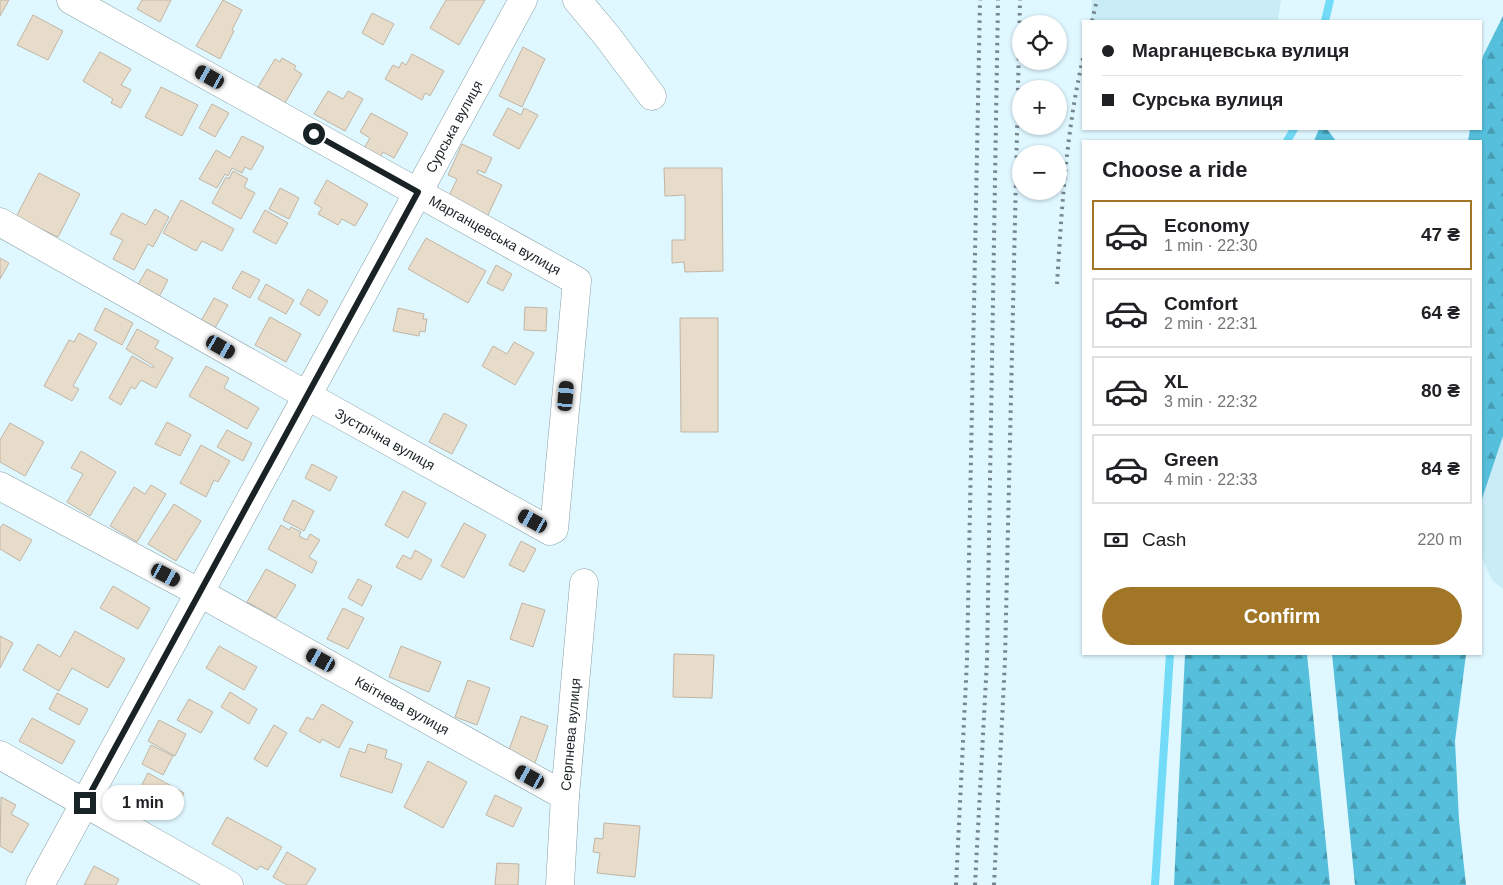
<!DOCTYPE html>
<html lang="en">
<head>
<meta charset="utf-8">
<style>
  body { margin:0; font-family:Helvetica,sans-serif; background:#f2f2f2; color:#202124; height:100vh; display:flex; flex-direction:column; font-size:19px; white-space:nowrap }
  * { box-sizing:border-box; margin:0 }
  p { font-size:16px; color:#757577 }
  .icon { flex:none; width:28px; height:28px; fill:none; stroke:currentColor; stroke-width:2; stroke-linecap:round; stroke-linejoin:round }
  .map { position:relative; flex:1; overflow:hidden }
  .panel { position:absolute; left:1082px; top:140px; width:400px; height:515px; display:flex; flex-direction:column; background:#fff; border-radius:0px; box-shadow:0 1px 4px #0004 }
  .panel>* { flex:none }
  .hud { position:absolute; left:1082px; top:20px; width:400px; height:110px; border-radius:0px; box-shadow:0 1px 4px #0004; display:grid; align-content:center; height:110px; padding:0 20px; background:#fff }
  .buttons { position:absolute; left:1012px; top:15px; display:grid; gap:10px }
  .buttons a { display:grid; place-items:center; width:55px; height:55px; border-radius:50%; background:#fff; box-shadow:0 1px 4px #0004; font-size:25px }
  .end { position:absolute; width:22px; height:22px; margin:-11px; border:6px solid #192225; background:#fff; box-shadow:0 0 0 2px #fff }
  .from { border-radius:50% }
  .bubble { position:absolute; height:35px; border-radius:18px; background:#fff; box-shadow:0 1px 4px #0004; font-size:16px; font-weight:800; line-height:35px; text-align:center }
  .car { position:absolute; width:15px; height:30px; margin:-15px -8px; border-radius:6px; box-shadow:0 0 4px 1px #0007; background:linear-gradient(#222 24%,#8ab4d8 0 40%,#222 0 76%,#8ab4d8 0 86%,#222 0) }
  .hud b { display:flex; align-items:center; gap:18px; height:48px; font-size:19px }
  .hud b+b { border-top:1px solid #e0e0e0 }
  .hud i { width:12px; height:12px; background:#202124 }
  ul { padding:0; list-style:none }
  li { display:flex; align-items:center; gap:15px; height:70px; margin:0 10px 8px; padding:0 10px; border:2px solid #e0e0e0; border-radius:0px }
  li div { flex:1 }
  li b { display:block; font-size:19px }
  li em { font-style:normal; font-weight:800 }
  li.on { border-color:#a27627 }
  li>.icon { width:45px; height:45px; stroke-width:1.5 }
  h2 { padding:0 20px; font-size:22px; line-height:60px }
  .pay { display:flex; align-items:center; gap:12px; height:55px; padding:0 20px; font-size:19px }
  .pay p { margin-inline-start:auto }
  .cta { display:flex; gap:10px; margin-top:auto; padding:10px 20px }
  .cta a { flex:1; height:58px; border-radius:30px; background:#a27627; color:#fff; font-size:20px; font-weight:800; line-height:58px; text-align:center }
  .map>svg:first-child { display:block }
</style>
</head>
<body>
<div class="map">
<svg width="1503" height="885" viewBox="0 0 1503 885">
  <defs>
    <pattern id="forest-firs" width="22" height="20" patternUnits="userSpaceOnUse" patternTransform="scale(1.25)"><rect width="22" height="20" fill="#56bfdc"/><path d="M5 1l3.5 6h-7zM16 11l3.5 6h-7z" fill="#469bb2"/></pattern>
  </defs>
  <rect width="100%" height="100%" fill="#dff7ff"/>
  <path fill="#caecf6" d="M1092,0H1281L1278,21H1091Z
    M1503,436V589L1492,580L1481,556V502Z"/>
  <path fill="url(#forest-firs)" d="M1503,16V436L1481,502V141H1468L1470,129H1481V66L1483,56Z
    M1319,129H1327L1336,141H1314Z
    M1185,654H1307L1330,885H1174Z
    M1332,654H1466L1455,741L1459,820L1466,885H1355Z"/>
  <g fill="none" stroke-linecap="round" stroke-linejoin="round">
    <path stroke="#72dbf8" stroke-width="8" d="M1325,21L1330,0
      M1287,141L1294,129
      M1155,885L1170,654"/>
  </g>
  <path fill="#e7dbc9" stroke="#c1b5a4" d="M0,0H9L0,16Z
    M142,0H171L160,22L137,9Z
    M223,0L242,10L232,30L234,31L220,59L196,46Z
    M446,0H485L459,45L430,28Z
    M372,13L394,24L383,45L362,33Z
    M33,15L63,31L48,60L17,45Z
    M523,47L545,59L522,107L499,96Z
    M100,52L131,69L121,85L131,90L121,108L111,103L113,99L83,81Z
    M412,54L444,71L430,96L425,93L422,100L385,79L393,65L399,68L402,62L406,65Z
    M282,58L296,66L294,69L302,74L285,103L258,87L275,59L280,62Z
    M161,87L198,105L182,136L145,117Z
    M328,91L343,99L348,91L363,99L345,131L314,114Z
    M212,104L229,113L215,137L199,128Z
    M508,108L521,115L524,108L538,115L519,149L493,135Z
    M371,113L408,133L394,158L383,152L380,157L364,148L370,138L360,132Z
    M242,136L264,147L251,170L245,167L242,173L232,168L228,176L225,174L217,188L199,179L216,150L230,158Z
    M462,144L492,158L485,173L478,170L477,173L502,185L487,217L448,198L457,179L448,175Z
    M664,168H722L723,271L685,272L684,262L672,263V240H685V195L665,196Z
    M233,171L248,179L244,187L255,193L241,219L212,203L226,177L229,179Z
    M39,173L80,194L58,237L16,217Z
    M327,180L368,204L355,226L342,219L338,225L318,214L322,208L314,203Z
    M280,188L299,198L289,219L269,209Z
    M181,200L234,229L222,251L202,241L196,251L163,233Z
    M155,209L169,217L153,247L148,244L134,270L113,259L123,240L110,234L122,213L146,225Z
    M265,210L288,223L276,244L253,232Z
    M426,238L486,271L468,303L408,269Z
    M0,258L9,263L0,279Z
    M496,265L512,274L503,291L487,283Z
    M147,269L168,280L158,299L136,288Z
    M242,271L260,280L250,298L232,288Z
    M266,284L294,300L286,314L258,299Z
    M308,289L328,301L319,316L300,304Z
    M214,298L228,305L215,328L201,321Z
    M525,307L547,308L546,331L524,330Z
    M105,308L133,323L122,345L94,330Z
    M398,308L424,314L423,319H427L425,332L420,331L419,336L393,331Z
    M270,317L301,334L286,362L255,345Z
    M680,318H718V432H681Z
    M137,329L159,341L155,348L173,358L156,388L141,380L135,389L131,387L121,405L109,398L132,356L153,368L154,366L126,349Z
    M79,333L97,343L73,386L79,389L72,401L44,386L69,340L74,342Z
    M514,342L534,353L515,385L482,366L493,346L507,354Z
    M206,366L229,378L224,388L259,408L247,429L189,396Z
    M444,413L467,425L452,454L429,442Z
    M167,422L191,435L180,456L155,444Z
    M10,423L44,442L25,476L0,462V440Z
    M227,430L252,443L243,461L217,447Z
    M201,445L230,461L218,482L214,480L206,497L180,483Z
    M81,451L116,472L90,516L67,502L83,474L71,468Z
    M312,464L337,477L330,491L305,478Z
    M151,485L166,494L137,542L110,526L134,487L145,494Z
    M403,491L426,503L408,538L385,525Z
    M293,500L314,511L304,531L283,520Z
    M174,504L201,521L176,561L148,544Z
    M464,523L486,535L464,578L441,566Z
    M3,524L32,540L20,561L0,549V528Z
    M281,525L289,530L291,527L301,532L299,536L307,540L310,534L320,540L309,557L317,562L312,573L268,549Z
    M521,541L536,549L524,572L509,565Z
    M415,550L432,560L421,580L396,567L403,555L411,559Z
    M266,569L296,585L276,618L247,602Z
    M358,579L372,586L362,606L348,598Z
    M113,586L150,608L138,629L100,608Z
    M522,603L545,610L533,647L510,639Z
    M343,608L364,618L348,649L327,639Z
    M75,631L125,659L108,688L72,668L59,691L23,670L38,644L60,657Z
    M0,636L13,643L0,668Z
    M219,646L257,667L244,690L206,668Z
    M401,646L441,662L429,692L389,677Z
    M674,654L714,655L712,698L673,697Z
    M468,680L490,688L477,725L455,717Z
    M230,692L257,709L249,724L221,707Z
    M57,693L88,709L79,725L49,709Z
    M189,699L213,712L201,733L177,720Z
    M322,704L353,722L339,748L322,739L320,743L299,731L307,717L313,720Z
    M521,716L548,726L535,763L508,753Z
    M32,718L75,741L62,764L19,741Z
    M159,720L186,734L175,756L148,741Z
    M274,725L287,733L267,767L254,759Z
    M368,744L387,750L385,758L402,764L392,793L340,776L350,748L365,753Z
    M151,745L173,756L163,775L142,764Z
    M428,761L467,782L443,828L404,807Z
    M148,773L184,793L175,811L160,803L155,813L133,802Z
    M495,795L522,808L513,827L486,815Z
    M1,797L16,805L11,814L29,824L12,853L0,846Z
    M227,817L282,847L268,870L260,866L257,870L212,844Z
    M604,823L640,826L635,877L597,873L600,853L593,852L595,838L603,839Z
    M287,852L316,869L306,885H287L273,877Z
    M497,863L519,864L518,885H495Z
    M94,866L119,879L116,885H84Z"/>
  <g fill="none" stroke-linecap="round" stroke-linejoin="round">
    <defs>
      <g id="minor">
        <path d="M577,0L607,36L652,96"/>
        <path id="s1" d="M0,222L306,395L550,531L554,529L577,281L71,0"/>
        <path id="s2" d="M0,486L200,593L565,796"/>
        <path d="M0,755L229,885"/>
        <path id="s3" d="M40,885L523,0"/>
        <path id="s4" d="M560,885L565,796L584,583"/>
      </g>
    </defs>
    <use href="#minor" stroke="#889fa6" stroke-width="29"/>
    <use href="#minor" stroke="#fff" stroke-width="28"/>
    <path stroke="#76868c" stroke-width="4" stroke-dasharray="2.5 5" stroke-linecap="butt" d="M1092,21L1097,0
      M1057,284C1062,207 1066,130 1084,54
      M956,885L967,660L980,0
      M975,885L987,660L998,0
      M994,885L1005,660L1020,0"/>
  </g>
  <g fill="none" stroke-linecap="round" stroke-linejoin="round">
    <path stroke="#192225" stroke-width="6" d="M85,803L418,192L314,134"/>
  </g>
  <g text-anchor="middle" stroke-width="4" stroke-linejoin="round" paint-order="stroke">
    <g font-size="14" fill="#192225" stroke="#fff">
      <text dy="5" stroke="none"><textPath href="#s3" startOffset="864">Сурська вулиця</textPath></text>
      <text transform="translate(495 235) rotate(29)" y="5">Марганцевська вулиця</text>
      <text dy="5" stroke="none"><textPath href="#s1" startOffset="442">Зустрічна вулиця</textPath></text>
      <text dy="5" stroke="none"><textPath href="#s2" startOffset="458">Квітнева вулиця</textPath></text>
      <text dy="5" stroke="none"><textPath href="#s4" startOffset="151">Серпнева вулиця</textPath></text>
    </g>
  </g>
</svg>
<div class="buttons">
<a><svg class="icon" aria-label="locate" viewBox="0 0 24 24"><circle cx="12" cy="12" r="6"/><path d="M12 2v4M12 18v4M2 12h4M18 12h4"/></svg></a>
<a>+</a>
<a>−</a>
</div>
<i class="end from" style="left:314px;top:134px"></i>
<i class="end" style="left:85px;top:803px"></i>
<div class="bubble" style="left:102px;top:785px;width:82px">1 min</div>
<i class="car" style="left:210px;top:77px;rotate:299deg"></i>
<i class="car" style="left:221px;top:347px;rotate:120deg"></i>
<i class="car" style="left:566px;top:396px;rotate:5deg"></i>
<i class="car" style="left:533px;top:521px;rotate:299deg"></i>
<i class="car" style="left:166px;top:575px;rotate:118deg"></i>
<i class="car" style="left:321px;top:660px;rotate:299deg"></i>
<i class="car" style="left:530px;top:777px;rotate:299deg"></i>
<div class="hud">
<b><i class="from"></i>Марганцевська вулиця</b>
<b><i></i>Сурська вулиця</b>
</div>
<section class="panel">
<h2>Choose a ride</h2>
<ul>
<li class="on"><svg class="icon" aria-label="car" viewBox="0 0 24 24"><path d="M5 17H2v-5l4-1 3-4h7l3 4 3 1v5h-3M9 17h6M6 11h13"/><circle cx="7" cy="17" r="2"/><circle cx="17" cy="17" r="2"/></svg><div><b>Economy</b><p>1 min · 22:30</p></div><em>47 ₴</em></li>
<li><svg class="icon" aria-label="car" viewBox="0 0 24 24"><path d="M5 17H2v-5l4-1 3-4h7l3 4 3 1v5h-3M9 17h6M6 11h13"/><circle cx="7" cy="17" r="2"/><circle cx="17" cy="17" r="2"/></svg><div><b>Comfort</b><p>2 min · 22:31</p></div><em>64 ₴</em></li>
<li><svg class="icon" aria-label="car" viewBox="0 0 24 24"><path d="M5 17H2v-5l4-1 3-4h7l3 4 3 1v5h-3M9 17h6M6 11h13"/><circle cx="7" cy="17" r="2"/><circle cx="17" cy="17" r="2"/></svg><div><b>XL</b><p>3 min · 22:32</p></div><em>80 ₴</em></li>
<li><svg class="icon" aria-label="car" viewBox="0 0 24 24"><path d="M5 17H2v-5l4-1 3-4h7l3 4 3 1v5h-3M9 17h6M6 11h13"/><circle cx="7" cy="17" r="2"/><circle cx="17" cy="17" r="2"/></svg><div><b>Green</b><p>4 min · 22:33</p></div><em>84 ₴</em></li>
</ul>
<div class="pay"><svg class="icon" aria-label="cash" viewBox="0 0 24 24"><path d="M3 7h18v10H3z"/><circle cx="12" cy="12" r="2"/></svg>Cash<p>220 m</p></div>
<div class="cta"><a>Confirm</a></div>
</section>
</div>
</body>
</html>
